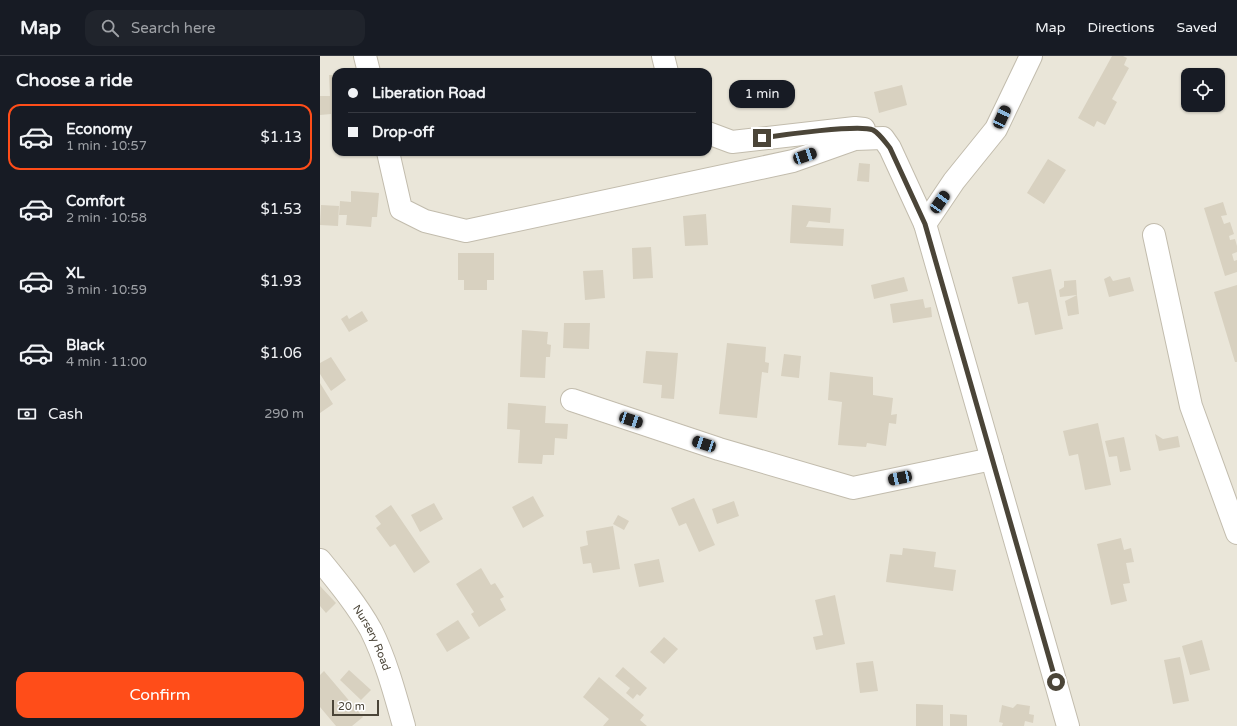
<!DOCTYPE html>
<html lang="en">
<head>
<meta charset="utf-8">
<style>
  body { margin:0; font-family:"Varela Round",sans-serif; background:#20242c; color:#f1f3f6; height:100vh; display:flex; flex-direction:column; font-size:15px; white-space:nowrap }
  * { box-sizing:border-box; margin:0 }
  p { font-size:13px; color:#9ea1a6 }
  .icon { flex:none; width:22px; height:22px; fill:none; stroke:currentColor; stroke-width:2; stroke-linecap:round; stroke-linejoin:round }
  .map { position:relative; flex:1; overflow:hidden }
  .drawer { display:flex; flex-direction:column; background:#171b24; width:320px }
  .drawer>* { flex:none }
  .guide { position:absolute; left:12px; top:12px; width:380px; height:88px; border-radius:12px; box-shadow:0 1px 3px #0004; display:grid; align-content:center; height:88px; padding:0 16px; background:#171b24 }
  .tools { position:absolute; left:861px; top:12px; display:grid; gap:8px }
  .tools a { display:grid; place-items:center; width:44px; height:44px; border-radius:8px; background:#171b24; box-shadow:0 1px 3px #0004; font-size:20px }
  .scale { position:absolute; left:12px; bottom:10px; width:47px; box-sizing:border-box; padding-left:4px; border:2px solid #4b4538; border-top:0; font-size:11px; line-height:14px; white-space:nowrap; color:#4b4538; -webkit-text-stroke:3px #fff; paint-order:stroke }
  .end { position:absolute; width:18px; height:18px; margin:-9px; border:5px solid #4b4538; background:#fff; box-shadow:0 0 0 2px #fff }
  .from { border-radius:50% }
  .bubble { position:absolute; height:28px; border-radius:12px; background:#171b24; box-shadow:0 1px 3px #0004; font-size:13px; font-weight:600; line-height:28px; text-align:center }
  .car { position:absolute; width:12px; height:24px; margin:-12px -6px; border-radius:5px; box-shadow:0 0 3px 1px #0007; background:linear-gradient(#222 24%,#8ab4d8 0 40%,#222 0 76%,#8ab4d8 0 86%,#222 0) }
  .guide b { display:flex; align-items:center; gap:14px; height:38px; font-size:15px }
  .guide b+b { border-top:1px solid #363941 }
  .guide i { width:10px; height:10px; background:#f1f3f6 }
  ul { padding:0; list-style:none }
  li { display:flex; align-items:center; gap:12px; height:66px; margin:0 8px 6px; padding:0 8px; border:2px solid transparent; border-radius:12px }
  li div { flex:1 }
  li b { display:block; font-size:15px }
  li em { font-style:normal; font-weight:600 }
  li.selected { border-color:#ff4d19 }
  li>.icon { width:36px; height:36px; stroke-width:1.5 }
  h2 { padding:0 16px; font-size:18px; line-height:48px }
  .pay { display:flex; align-items:center; gap:10px; height:44px; padding:0 16px; font-size:15px }
  .pay p { margin-inline-start:auto }
  .primary-button { display:flex; gap:8px; margin-top:auto; padding:8px 16px }
  .primary-button a { flex:1; height:46px; border-radius:12px; background:#ff4d19; color:#fff; font-size:16px; font-weight:600; line-height:46px; text-align:center }
  header { display:flex; align-items:center; gap:24px; box-sizing:border-box; height:56px; padding:0 20px; background:#171b24; border-bottom:1px solid #363941 }
  header strong { font-size:19px }
  nav { display:flex; gap:22px; margin-inline-start:auto; font-size:14px }
  .search { width:280px; height:36px; background:#20242c; display:flex; align-items:center; gap:10px; box-sizing:border-box; padding:0 14px; border-radius:12px; color:#9ea1a6; font-size:15px }
  main { display:flex; flex:1; min-height:0 }
  .map>svg:first-child { display:block }
</style>
</head>
<body>
<header>
<strong>Map</strong>
<div class="search"><svg class="icon" aria-label="search" viewBox="0 0 24 24"><circle cx="10" cy="10" r="6"/><path d="M15 15l6 6"/></svg>Search here</div>
<nav><a>Map</a><a>Directions</a><a>Saved</a></nav>
</header>
<main>
<section class="drawer">
<h2>Choose a ride</h2>
<ul>
<li class="selected"><svg class="icon" aria-label="car" viewBox="0 0 24 24"><path d="M5 17H2v-5l4-1 3-4h7l3 4 3 1v5h-3M9 17h6M6 11h13"/><circle cx="7" cy="17" r="2"/><circle cx="17" cy="17" r="2"/></svg><div><b>Economy</b><p>1 min · 10:57</p></div><em>$1.13</em></li>
<li><svg class="icon" aria-label="car" viewBox="0 0 24 24"><path d="M5 17H2v-5l4-1 3-4h7l3 4 3 1v5h-3M9 17h6M6 11h13"/><circle cx="7" cy="17" r="2"/><circle cx="17" cy="17" r="2"/></svg><div><b>Comfort</b><p>2 min · 10:58</p></div><em>$1.53</em></li>
<li><svg class="icon" aria-label="car" viewBox="0 0 24 24"><path d="M5 17H2v-5l4-1 3-4h7l3 4 3 1v5h-3M9 17h6M6 11h13"/><circle cx="7" cy="17" r="2"/><circle cx="17" cy="17" r="2"/></svg><div><b>XL</b><p>3 min · 10:59</p></div><em>$1.93</em></li>
<li><svg class="icon" aria-label="car" viewBox="0 0 24 24"><path d="M5 17H2v-5l4-1 3-4h7l3 4 3 1v5h-3M9 17h6M6 11h13"/><circle cx="7" cy="17" r="2"/><circle cx="17" cy="17" r="2"/></svg><div><b>Black</b><p>4 min · 11:00</p></div><em>$1.06</em></li>
</ul>
<div class="pay"><svg class="icon" aria-label="cash" viewBox="0 0 24 24"><path d="M3 7h18v10H3z"/><circle cx="12" cy="12" r="2"/></svg>Cash<p>290 m</p></div>
<div class="primary-button"><a>Confirm</a></div>
</section>
<div class="map">
<svg width="917" height="670" viewBox="0 0 917 670">
  <rect width="100%" height="100%" fill="#f6f4eb"/>
  <path fill="#eae6d9" fill-rule="evenodd" d="M0,0H917V670H0ZM16,16H388V96H16ZM868,19H898V49H868Z"/>
  <path fill="#d8d1c0" d="M792,0H803L807,2L804,9L809,12L792,43L797,46L785,69L777,65L774,71L758,62Z
    M9,19H16V85H12L11,58L0,59V40H10Z
    M582,29L587,49L559,57L554,36Z
    M728,103L746,114L724,148L707,137Z
    M539,107L550,108L549,126L537,125Z
    M31,135L59,137L57,161H52L51,171L26,169L27,159H19L20,145L31,146Z
    M903,146L907,159L901,160L904,168L910,166L914,178L909,180L910,184L915,183L917,190V196L912,198L914,205L917,204V216L905,220L884,152Z
    M1,149L19,150L18,170L0,169Z
    M472,149L511,152L510,167L489,165L486,171L524,173L523,190L470,187Z
    M386,158L388,189L365,190L363,160Z
    M331,191L333,222L313,223L312,192Z
    M138,197H174V224H167V234H144V224H138Z
    M731,213L743,273L715,279L708,246L698,248L692,221Z
    M283,214L285,242L265,244L263,215Z
    M790,220L793,225L810,221L814,235L789,241L784,223Z
    M584,221L588,235L554,243L551,229Z
    M756,224L757,239L740,241L739,234L744,231V225Z
    M917,229V306H915L894,236Z
    M757,239L759,258L748,260L745,245Z
    M603,243L605,252L611,251L612,261L573,267L570,248Z
    M42,255L48,265L29,276L21,263L27,259L29,263Z
    M244,267H270L269,293L243,292Z
    M202,274L228,276L227,288L231,289L230,301H226L225,322L200,321Z
    M407,287L446,291L445,306L449,307L448,317L442,316L437,362L399,358Z
    M326,295L358,297L354,343L341,342L342,329L323,327Z
    M464,298L481,300L479,322L461,320Z
    M11,301L26,324L11,335L0,318V307Z
    M510,316L553,321V339L573,342L571,359L577,358L576,368L569,367L566,390L547,387L546,391L518,389L522,346L508,344Z
    M0,327L13,348L0,357Z
    M188,347L226,350L225,367L248,368L247,383L235,382L234,399H223L222,408L198,407L200,374L187,373Z
    M778,367L791,429L765,434L758,398L749,400L743,375Z
    M835,378L843,383L858,380L860,391L839,395Z
    M804,381L811,414L800,416L797,400L789,401L785,385Z
    M213,440L224,460L203,472L192,451Z
    M374,442L395,489L379,496L366,467L359,470L351,452Z
    M414,445L419,460L397,468L392,453Z
    M114,447L123,463L100,476L91,459Z
    M71,449L110,506L94,517L75,488L70,491L56,472L61,468L55,460Z
    M298,459L309,465L304,474L293,468Z
    M293,470L300,513L273,517L271,507L263,508L260,491L268,489L266,475Z
    M801,482L804,494L811,492L814,506L806,507L810,527L803,528L807,545L791,549L777,488Z
    M583,492L616,496L614,511L636,514L633,535L566,526L570,498L582,499Z
    M339,503L344,526L319,531L314,508Z
    M161,512L171,529L175,527L184,541L180,543L186,554L159,571L151,558L154,556L136,528Z
    M0,530L16,547L6,557L0,550Z
    M515,539L525,588L496,594L493,581L503,579L495,544Z
    M138,564L150,582L127,596L116,578Z
    M344,581L358,593L344,608L330,596Z
    M882,584L890,614L870,619L862,590Z
    M860,601L869,645L853,648L844,604Z
    M553,605L558,635L540,637L536,607Z
    M303,611L327,632L320,640L317,638L313,643L306,637L310,632L295,620Z
    M29,614L51,634L41,644L20,624Z
    M4,615L43,661L32,670H16L0,651V619Z
    M279,621L324,659L320,664L327,670H283L289,663L263,641Z
    M596,648L623,649V670H596Z
    M697,648L710,650L709,658L714,659L713,667L705,665L704,670H682L683,667L679,666L682,649L693,652Z
    M630,658L647,659V670H630Z"/>
  <g fill="none" stroke-linecap="round" stroke-linejoin="round">
    <defs>
      <g id="minor">
        <path d="M45,0L49,16"/>
        <path d="M343,0L347,16"/>
        <path d="M711,0L676,73L634,125L605,168L748,670"/>
        <path d="M388,77L412,86L535,72L544,73"/>
        <path d="M68,96L81,153L105,165L146,175L473,105L535,83L563,82L570,92L605,168"/>
        <path d="M834,179L871,350L917,477"/>
        <path d="M252,344L399,393L533,432L672,403"/>
        <path id="s1" d="M0,504C18,526 37,549 51,574C66,604 75,638 84,670"/>
      </g>
    </defs>
    <use href="#minor" stroke="#c2bcad" stroke-width="24"/>
    <use href="#minor" stroke="#fff" stroke-width="22"/>
  </g>
  <g fill="none" stroke-linecap="round" stroke-linejoin="round">
    <path stroke="#4b4538" stroke-width="5" d="M442,82C461,79 540,68 553,74C560,78 565,86 570,92L605,168L736,626"/>
  </g>
  <g text-anchor="middle" stroke-width="4" stroke-linejoin="round" paint-order="stroke">
    <g font-size="11" fill="#4b4538" stroke="#fff">
      <text dy="4" stroke="none"><textPath href="#s1" startOffset="94">Nursery Road</textPath></text>
    </g>
  </g>
</svg>
<div class="tools">
<a><svg class="icon" aria-label="locate" viewBox="0 0 24 24"><circle cx="12" cy="12" r="6"/><path d="M12 2v4M12 18v4M2 12h4M18 12h4"/></svg></a>
</div>
<div class="scale">20 m</div>
<i class="end from" style="left:736px;top:626px"></i>
<i class="end" style="left:442px;top:82px"></i>
<div class="bubble" style="left:409px;top:24px;width:66px">1 min</div>
<i class="car" style="left:682px;top:61px;rotate:25deg"></i>
<i class="car" style="left:485px;top:100px;rotate:71deg"></i>
<i class="car" style="left:620px;top:146px;rotate:35deg"></i>
<i class="car" style="left:311px;top:364px;rotate:108deg"></i>
<i class="car" style="left:384px;top:388px;rotate:288deg"></i>
<i class="car" style="left:580px;top:422px;rotate:258deg"></i>
<div class="guide">
<b><i class="from"></i>Liberation Road</b>
<b><i></i>Drop-off</b>
</div>
</div>
</main>
</body>
</html>
